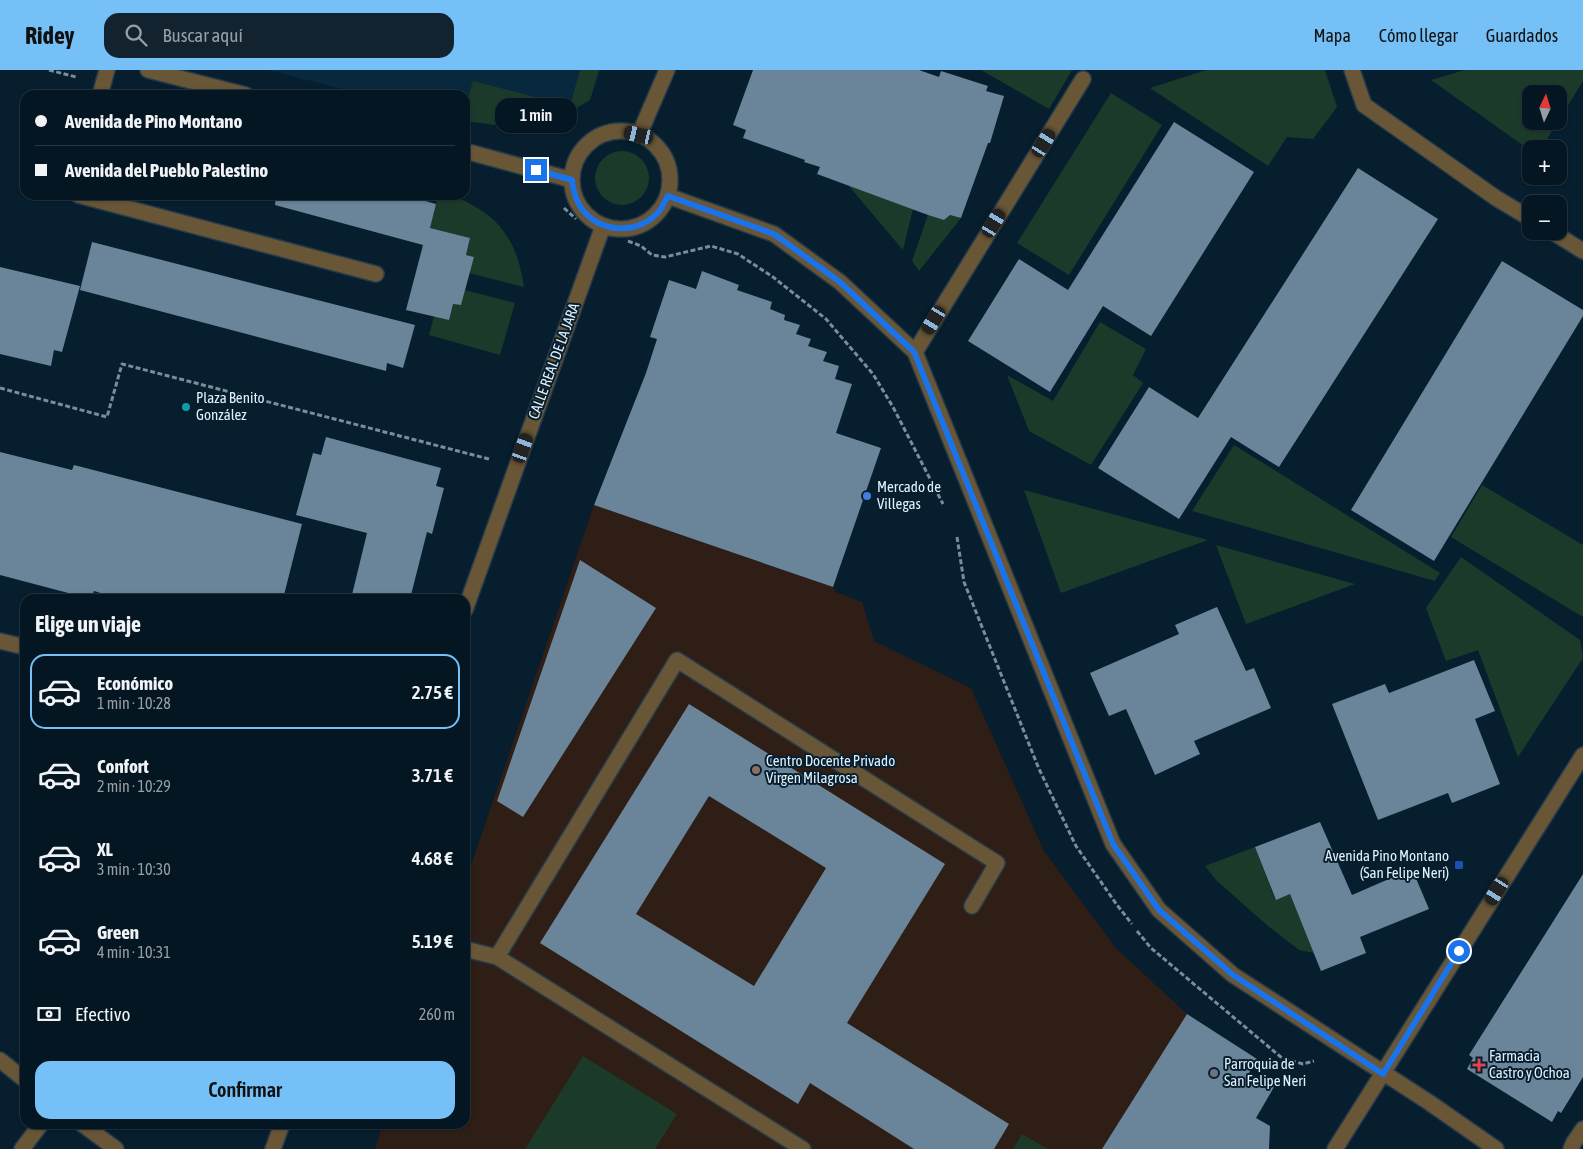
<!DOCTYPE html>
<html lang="es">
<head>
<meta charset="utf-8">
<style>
  body { margin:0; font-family:"Asap Condensed",sans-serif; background:#12232f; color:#f1f3f6; height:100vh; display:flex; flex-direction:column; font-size:19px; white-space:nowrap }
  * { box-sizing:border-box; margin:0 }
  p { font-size:16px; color:#979fa5 }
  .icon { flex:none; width:28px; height:28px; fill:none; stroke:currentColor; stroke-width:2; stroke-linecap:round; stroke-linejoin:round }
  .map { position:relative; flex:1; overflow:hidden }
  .drawer { position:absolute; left:20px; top:524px; width:450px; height:535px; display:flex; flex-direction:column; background:#041622; border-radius:15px; box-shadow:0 1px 4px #0004,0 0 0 1px #253540 }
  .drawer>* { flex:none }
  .top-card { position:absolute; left:20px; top:20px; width:450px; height:110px; border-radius:15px; box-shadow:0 1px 4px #0004,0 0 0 1px #253540; display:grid; align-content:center; height:110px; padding:0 15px; background:#041622 }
  .needle { width:32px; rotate:4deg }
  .buttons { position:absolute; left:1522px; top:15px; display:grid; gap:10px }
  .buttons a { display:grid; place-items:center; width:45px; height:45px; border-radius:10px; background:#041622; box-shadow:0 1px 4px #0004,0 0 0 1px #253540; font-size:25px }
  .end { position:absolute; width:22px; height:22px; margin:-11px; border:6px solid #1a73e8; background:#fff; box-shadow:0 0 0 2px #fff }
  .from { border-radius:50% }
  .bubble { position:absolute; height:35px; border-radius:15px; background:#041622; box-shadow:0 1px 4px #0004,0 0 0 1px #253540; font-size:16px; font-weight:600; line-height:35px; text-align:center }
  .car { position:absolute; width:15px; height:30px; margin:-15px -8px; border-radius:6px; box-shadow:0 0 4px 1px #0007; background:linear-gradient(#222 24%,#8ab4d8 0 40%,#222 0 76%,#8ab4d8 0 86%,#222 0) }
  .top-card b { display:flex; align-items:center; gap:18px; height:48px; font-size:19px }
  .top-card b+b { border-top:1px solid #253540 }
  .top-card i { width:12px; height:12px; background:#f1f3f6 }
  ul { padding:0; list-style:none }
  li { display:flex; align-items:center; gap:15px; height:75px; margin:0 10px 8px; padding:0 5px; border:2px solid transparent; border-radius:15px }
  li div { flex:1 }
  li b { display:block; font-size:19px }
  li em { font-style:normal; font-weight:600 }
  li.on { border-color:#75c0f6 }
  li>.icon { width:45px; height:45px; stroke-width:1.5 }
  h2 { padding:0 15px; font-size:22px; line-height:60px }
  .pay { display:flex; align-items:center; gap:12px; height:55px; padding:0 15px; font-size:19px }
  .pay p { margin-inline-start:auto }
  .cta { display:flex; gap:10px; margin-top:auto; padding:10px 15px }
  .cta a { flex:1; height:58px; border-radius:15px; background:#75c0f6; color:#111; font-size:20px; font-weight:600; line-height:58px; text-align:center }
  header { display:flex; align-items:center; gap:30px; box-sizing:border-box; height:70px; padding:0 25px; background:#75c0f6; color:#111 }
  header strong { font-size:24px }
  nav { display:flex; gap:28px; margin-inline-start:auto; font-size:18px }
  .search { width:350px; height:45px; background:#12232f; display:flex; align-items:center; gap:12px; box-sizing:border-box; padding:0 18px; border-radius:15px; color:#979fa5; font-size:19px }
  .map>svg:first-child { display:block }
</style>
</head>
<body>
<header>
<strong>Ridey</strong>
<div class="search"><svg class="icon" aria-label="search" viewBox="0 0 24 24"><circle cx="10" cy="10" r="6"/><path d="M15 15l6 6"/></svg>Buscar aquí</div>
<nav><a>Mapa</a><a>Cómo llegar</a><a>Guardados</a></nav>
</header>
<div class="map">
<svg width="1583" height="1079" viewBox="0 0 1583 1079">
  <rect width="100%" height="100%" fill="#061e2e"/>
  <path fill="#08283d" d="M268,0H600L590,30L560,48L519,58L465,51V25H365Z"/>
  <path fill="#2e1e15" d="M594,435L833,517L836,522L862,532L874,571L971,618L1044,781L1115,877L1187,944L1102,1079H375L383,1054H465V813Z"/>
  <path fill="#1c3a29" d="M580,0H599L590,30L560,48L519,58L465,51V39L473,11L570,36Z
    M981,0H1072L1049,39Z
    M1206,0H1325L1337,37L1313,69L1287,67L1268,96L1150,18Z
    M1465,0H1583V11L1559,50V24H1531V51H1558L1541,79H1531V81L1431,10Z
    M1111,23L1162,55L1069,205L1017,173Z
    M595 108a27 27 0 1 1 54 0a27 27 0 1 1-54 0Z
    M848,115L913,139L903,180Z
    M438,125C453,125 462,129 474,136C506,153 519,182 524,217L469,203L474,187L466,185L470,168L430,158Z
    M928,145L944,150L950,145L961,148L919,201L912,191Z
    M465,220L515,233L500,285L429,265L434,246L453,234L461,235Z
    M1100,252L1146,279L1133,305L1143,313L1091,395L1029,361L1007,305L1053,331Z
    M1234,375L1440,503L1435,511L1192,441Z
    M1482,415L1583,475V547L1451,467Z
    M1024,420L1208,470L1061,523Z
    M1216,475L1355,514L1246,554Z
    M1461,487L1580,570L1583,588L1518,687L1478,580L1446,591L1426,538Z
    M1255,777L1275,829L1290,824L1314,883L1299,880L1268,856L1216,810L1205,796Z
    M583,986L677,1044L655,1079H525Z
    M1022,1064L1048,1079H1013Z"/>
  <path fill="#6a8599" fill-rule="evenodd" d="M753,0H919L939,7L941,1L988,16L986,21L1004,26L990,73H988L961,148L950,145L944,150L928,145L817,104L820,97L804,92L805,90L743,68L746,60L733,55Z
    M1174,52L1254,102L1151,266L1103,236L1050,322L968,271L1019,189L1068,220Z
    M1358,98L1438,149L1279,397L1231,367L1179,449L1098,398L1149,317L1198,348Z
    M276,125H404L436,134L430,158L470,168L466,185L474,187L461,235L453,234L449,250L406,240L423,175L275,135Z
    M92,172L415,255L403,298L387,293L386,301L80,220Z
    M1502,191L1583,240V246L1434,491L1351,440Z
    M0,197L80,216L62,282L54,280L51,296L0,284Z
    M702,201L739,215L737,220L772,232L770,239L785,245L784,250L800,255L796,264L811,269L808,276L827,282L823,291L839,296L835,309L852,314L836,363L881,378L833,517L594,435L646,303L657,269L650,267L669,210L696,219Z
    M326,367L441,398L436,416L444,418L432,464L427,462L410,529H351L367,463L296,445L313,383L321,385Z
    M0,382L72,400L74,395L302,454L283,529H120L94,521L91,529L0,505Z
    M580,490L656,538L523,747L497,731Z
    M1217,537L1246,601L1254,598L1271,638L1194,671L1200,684L1155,705L1126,639L1109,646L1090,603L1179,564L1175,555Z
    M1474,590L1495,641L1475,649L1500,714L1452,733L1448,723L1378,750L1332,634L1385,614L1389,623Z
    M689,634L945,794L847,953L1009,1054L994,1079H914L810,1013L798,1034L540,873ZM709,726L826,798L754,916L636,844Z
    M1320,752L1352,825L1412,799L1429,839L1360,867L1366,883L1321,901L1290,824L1276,830L1255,777Z
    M1583,804V1007L1561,1043L1558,1041L1552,1052L1467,999L1473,988L1469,985Z
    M1187,944L1257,989L1249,1003L1274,1017L1256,1048L1270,1056L1269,1079H1102Z"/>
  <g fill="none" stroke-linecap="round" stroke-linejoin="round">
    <defs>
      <path id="minor" d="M148,0L246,25
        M1352,0L1364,35L1496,128L1531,149
        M100,25L107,0
        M572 110a49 49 0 1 1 98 0a49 49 0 1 1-98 0Z
        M639,65L667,0
        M465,81L572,110
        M78,125L376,204
        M668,126L774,164L840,212L915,282L1113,774L1159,840L1233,905L1430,1033L1496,1079
        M1551,161L1583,181
        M915,282L1083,9
        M465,540L603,156
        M0,571L25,577
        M465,879L497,887L803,1079
        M497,887L677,590L997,793L972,836
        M0,990L25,1010
        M82,1054L116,1079
        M22,1079L41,1054
        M273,1079L282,1054
        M1335,1079L1583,685
        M1571,1079L1574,1072L1583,1059"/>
    </defs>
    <use href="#minor" stroke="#253b4b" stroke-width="18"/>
    <path stroke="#7a8d9b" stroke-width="3" stroke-dasharray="5 2.5" stroke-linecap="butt" d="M49,0L76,7
      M564,138L576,149
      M628,171L641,176L652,185L665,187L711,176L738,184L773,207L826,249L873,304L893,337L943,434
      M0,318L107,347L122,294L489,389
      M957,467L964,512L1039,699L1076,776L1117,835L1132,854
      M1137,861L1151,878L1282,988L1303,994L1314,991"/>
    <use href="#minor" stroke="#695636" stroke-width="15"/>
  </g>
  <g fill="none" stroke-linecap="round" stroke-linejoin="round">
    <path stroke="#1a73e8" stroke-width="6" d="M536,100L572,110C573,119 575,128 580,136C597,164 640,166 660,140C663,136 665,130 668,126L774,164L840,212L914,282L1113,774L1159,840L1233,905L1383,1004L1459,881"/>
  </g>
  <circle fill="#0f9aa8" stroke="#061e2e" stroke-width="2" cx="186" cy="337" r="5"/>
  <circle fill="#3f7fe0" stroke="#061e2e" stroke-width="2" cx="867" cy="426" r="5"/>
  <circle fill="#8d6e63" stroke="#061e2e" stroke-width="2" cx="756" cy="700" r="5"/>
  <rect fill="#1a4fb4" stroke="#061e2e" stroke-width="2" x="1454" y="790" width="10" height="10" rx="2.5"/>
  <path fill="#e0444e" stroke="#061e2e" stroke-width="2" d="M1476.5 987.5h5v5h5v5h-5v5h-5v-5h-5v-5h5z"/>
  <circle fill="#6b7280" stroke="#061e2e" stroke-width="2" cx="1214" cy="1003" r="5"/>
  <g text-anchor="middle" stroke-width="4" stroke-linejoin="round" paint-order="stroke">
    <g font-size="15" fill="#e1effb" stroke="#061e2e">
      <text transform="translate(554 291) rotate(-70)" y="5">CALLE REAL DE LA JARA</text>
    </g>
    <g font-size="15" fill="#e1effb" stroke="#061e2e" text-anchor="start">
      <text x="196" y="333">Plaza Benito<tspan x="196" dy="17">González</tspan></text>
      <text x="877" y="422">Mercado de<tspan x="877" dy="17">Villegas</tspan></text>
      <text x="766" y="696">Centro Docente Privado<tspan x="766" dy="17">Virgen Milagrosa</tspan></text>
      <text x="1449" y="791" text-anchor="end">Avenida Pino Montano<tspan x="1449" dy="17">(San Felipe Neri)</tspan></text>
      <text x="1489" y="991">Farmacia<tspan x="1489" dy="17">Castro y Ochoa</tspan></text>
      <text x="1224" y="999">Parroquia de<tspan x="1224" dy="17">San Felipe Neri</tspan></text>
    </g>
  </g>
</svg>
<div class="buttons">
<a><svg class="needle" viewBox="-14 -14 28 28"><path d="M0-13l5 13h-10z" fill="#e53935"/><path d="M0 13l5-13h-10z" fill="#979fa5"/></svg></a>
<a>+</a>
<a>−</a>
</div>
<i class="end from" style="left:1459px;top:881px"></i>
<i class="end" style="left:536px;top:100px"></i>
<div class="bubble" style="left:495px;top:28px;width:82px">1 min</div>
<i class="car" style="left:639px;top:65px;rotate:283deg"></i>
<i class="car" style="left:1044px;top:73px;rotate:32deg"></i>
<i class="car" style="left:994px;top:153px;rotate:31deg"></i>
<i class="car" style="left:934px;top:250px;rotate:211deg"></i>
<i class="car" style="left:523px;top:378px;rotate:20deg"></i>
<i class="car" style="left:1497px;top:821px;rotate:212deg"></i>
<div class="top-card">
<b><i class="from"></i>Avenida de Pino Montano</b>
<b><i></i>Avenida del Pueblo Palestino</b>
</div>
<section class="drawer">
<h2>Elige un viaje</h2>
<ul>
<li class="on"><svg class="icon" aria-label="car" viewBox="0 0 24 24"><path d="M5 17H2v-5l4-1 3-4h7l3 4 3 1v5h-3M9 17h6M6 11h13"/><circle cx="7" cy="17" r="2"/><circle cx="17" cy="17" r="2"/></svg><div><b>Económico</b><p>1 min · 10:28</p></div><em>2.75 €</em></li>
<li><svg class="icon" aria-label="car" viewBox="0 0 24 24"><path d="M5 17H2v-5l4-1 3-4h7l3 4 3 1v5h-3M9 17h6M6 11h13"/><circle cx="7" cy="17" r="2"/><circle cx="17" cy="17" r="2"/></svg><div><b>Confort</b><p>2 min · 10:29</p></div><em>3.71 €</em></li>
<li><svg class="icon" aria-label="car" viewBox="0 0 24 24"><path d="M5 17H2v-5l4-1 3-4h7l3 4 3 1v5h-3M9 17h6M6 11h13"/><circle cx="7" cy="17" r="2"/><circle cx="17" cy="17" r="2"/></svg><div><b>XL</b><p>3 min · 10:30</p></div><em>4.68 €</em></li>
<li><svg class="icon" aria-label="car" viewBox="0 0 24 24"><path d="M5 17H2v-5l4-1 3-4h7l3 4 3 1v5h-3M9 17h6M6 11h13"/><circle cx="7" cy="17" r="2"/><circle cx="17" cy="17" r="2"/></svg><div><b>Green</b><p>4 min · 10:31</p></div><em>5.19 €</em></li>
</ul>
<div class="pay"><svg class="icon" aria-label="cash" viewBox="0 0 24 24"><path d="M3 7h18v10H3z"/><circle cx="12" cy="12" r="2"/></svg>Efectivo<p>260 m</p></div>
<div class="cta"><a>Confirmar</a></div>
</section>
</div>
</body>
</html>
